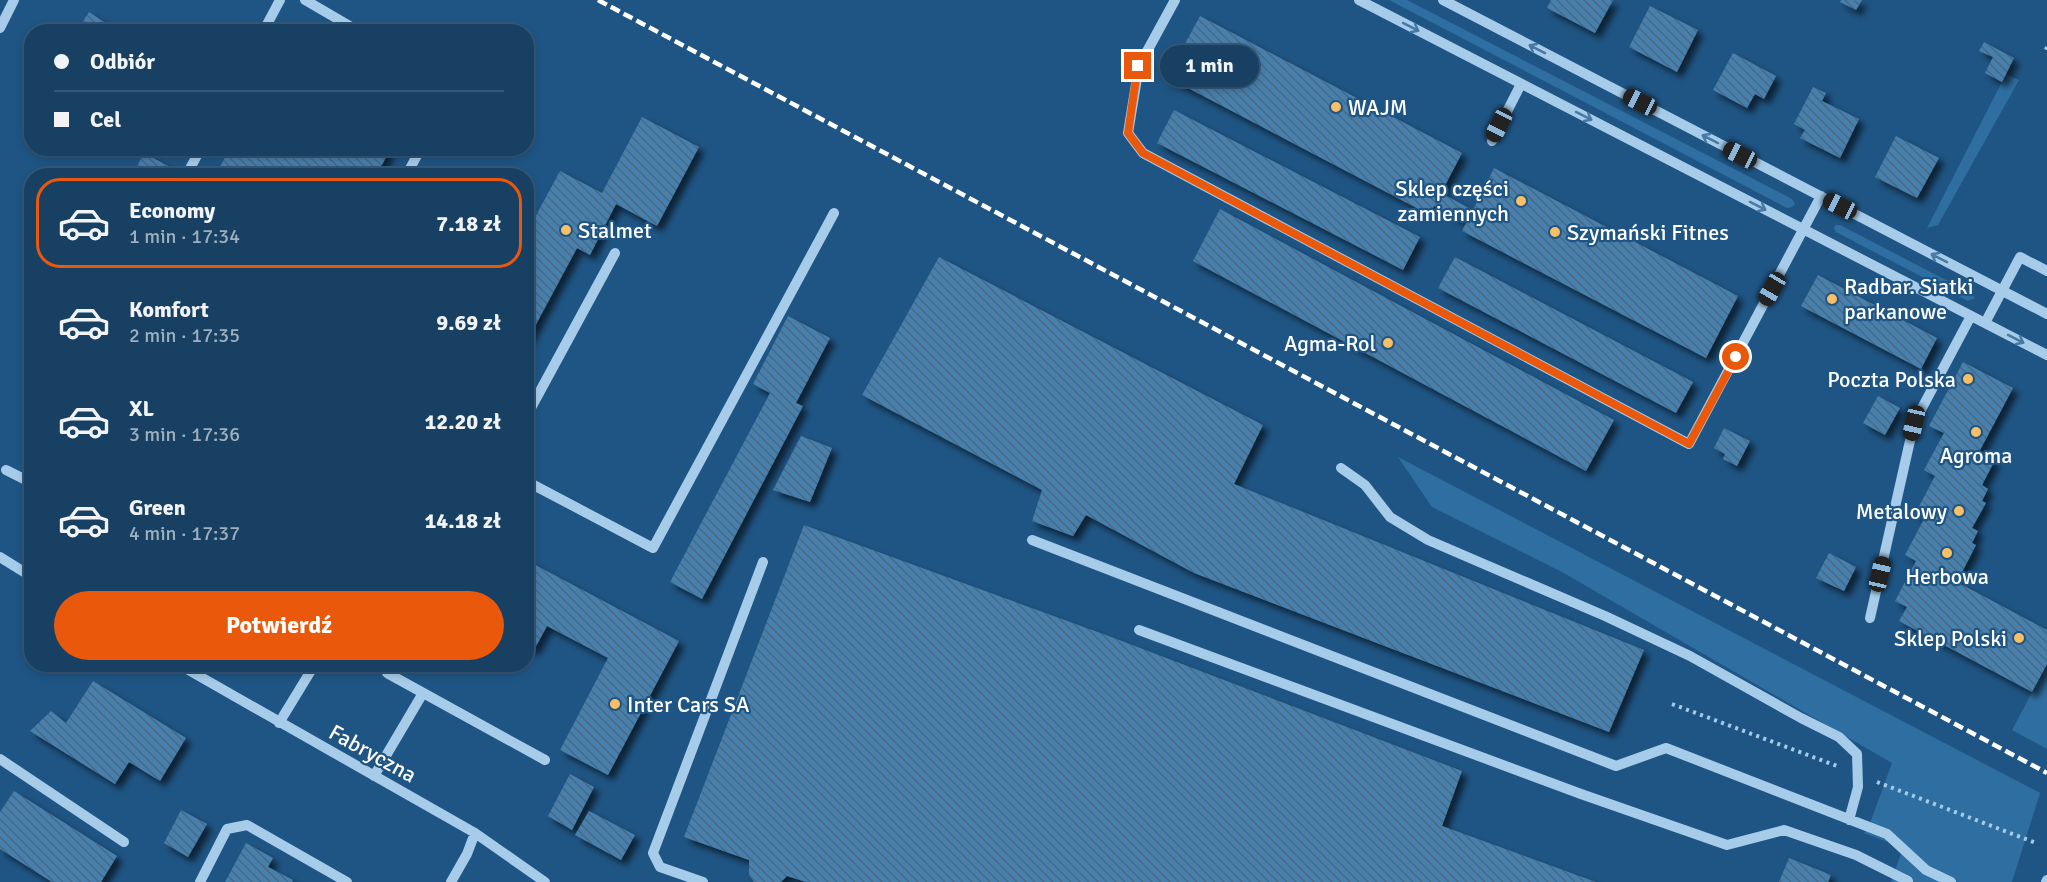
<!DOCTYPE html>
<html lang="pl">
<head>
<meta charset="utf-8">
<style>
  body { margin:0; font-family:Signika,sans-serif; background:#244b6c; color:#f1f3f6; height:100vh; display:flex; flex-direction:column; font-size:22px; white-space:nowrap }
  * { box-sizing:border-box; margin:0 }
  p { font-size:20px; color:#9eafbe }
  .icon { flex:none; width:33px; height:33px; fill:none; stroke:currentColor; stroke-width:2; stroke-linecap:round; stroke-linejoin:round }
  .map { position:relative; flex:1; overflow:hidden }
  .panel { position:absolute; left:24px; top:168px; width:510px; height:504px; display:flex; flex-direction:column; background:#174063; border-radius:24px; box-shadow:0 3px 9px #0003,0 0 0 2px #365978 }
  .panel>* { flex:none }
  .guide { position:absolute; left:24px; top:24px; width:510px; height:132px; border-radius:24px; box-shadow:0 3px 9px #0003,0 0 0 2px #365978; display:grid; align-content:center; height:132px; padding:0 30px; background:#174063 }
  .end { position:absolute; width:27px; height:27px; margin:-14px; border:8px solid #ea580c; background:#fff; box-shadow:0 0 0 3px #fff }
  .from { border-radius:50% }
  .bubble { position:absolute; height:42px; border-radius:21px; background:#174063; box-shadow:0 3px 9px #0003,0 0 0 2px #365978; font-size:20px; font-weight:700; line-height:42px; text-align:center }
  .car { position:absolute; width:18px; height:36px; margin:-18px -9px; border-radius:8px; box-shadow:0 0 4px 2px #0007; background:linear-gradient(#222 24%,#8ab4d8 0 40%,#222 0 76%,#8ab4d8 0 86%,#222 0) }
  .guide b { display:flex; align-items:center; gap:21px; height:57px; font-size:22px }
  .guide b+b { border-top:2px solid #365978 }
  .guide i { width:15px; height:15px; background:#f1f3f6 }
  ul { padding:10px 0 0; list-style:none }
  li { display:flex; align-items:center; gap:18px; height:90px; margin:0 12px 9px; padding:0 18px; border:3px solid transparent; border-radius:24px }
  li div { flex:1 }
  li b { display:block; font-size:22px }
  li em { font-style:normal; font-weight:700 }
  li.current { border-color:#ea580c }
  li>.icon { width:54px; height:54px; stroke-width:1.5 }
  .cta { display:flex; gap:12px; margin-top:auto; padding:12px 30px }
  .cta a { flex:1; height:69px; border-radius:36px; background:#ea580c; color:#fff; font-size:24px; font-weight:700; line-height:69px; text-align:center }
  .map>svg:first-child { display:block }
</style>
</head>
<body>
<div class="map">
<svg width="2047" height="882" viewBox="0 0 2047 882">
  <defs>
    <pattern id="building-back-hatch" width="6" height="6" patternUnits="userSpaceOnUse" patternTransform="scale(1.5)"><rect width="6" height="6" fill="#477fad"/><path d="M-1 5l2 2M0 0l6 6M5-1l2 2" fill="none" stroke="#496881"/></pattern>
    <filter id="shadow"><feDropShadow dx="5.5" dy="5.5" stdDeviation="3" flood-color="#0009"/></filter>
  </defs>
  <rect width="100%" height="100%" fill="#1f5584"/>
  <path fill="#2f6ea1" d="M1389,0H1407L1792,199L1795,204L1792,207L1787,208Z
    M2006,74L2019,80L1938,225L1927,228Z
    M1835,225H1840L1971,293L1975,298L1968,301L1836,232L1834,229Z
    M1398,457L2040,793L2012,882H1891L1903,848L1864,833L1869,826L1892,763L1562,572L1432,507Z
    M2047,664V749L2012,730Z"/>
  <path fill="url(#building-back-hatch)" filter="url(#shadow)" d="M1551,0H1613L1595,33L1547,8Z
    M1841,0H1862L1856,10L1840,2Z
    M1650,6L1698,30L1677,72L1629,47Z
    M89,12L120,32H76Z
    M1200,16L1462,153L1441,193L1473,210L1494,168L1738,296L1706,358L1462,231L1466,223L1434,206L1430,215L1167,77Z
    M1984,42L2014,58L2002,82L1985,73L1993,57L1979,51Z
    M1733,53L1776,76L1764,99L1755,94L1747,108L1713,90Z
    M1813,87L1826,93L1822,101L1859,119L1840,158L1800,138L1805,130L1794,124Z
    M1174,110L1420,237L1403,270L1157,143Z
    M642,117L699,147L657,226L616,204L590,255L577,248L526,343V234L560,171L602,193Z
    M1896,136L1939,158L1917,198L1875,177Z
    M230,148H391L376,176H215Z
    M144,153L172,168L168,176H132Z
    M1220,209L1614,420L1586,471L1193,261Z
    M939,257L1263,425L1234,484L1644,650L1609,732L1194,573L1086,515L1073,536L1032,521L1042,490L862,395Z
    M1455,257L1693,382L1676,413L1438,288Z
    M1818,275L1937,338L1921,369L1801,306Z
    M788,316L830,338L796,403L803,406L702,599L670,582L770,393L753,384Z
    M1963,362L2013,388L1979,452L1995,460L1982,485L1988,489L1982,501L1986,503L1972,528L1978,531L1972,543L1976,545L1957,582L2047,630V664L2032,692L1899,621L1907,607L1895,601L1916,561L1905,555L1924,519L1915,514L1935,476L1924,470L1944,433L1929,426Z
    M1878,396L1900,408L1885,435L1863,423Z
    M1724,428L1750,441L1737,466L1723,459L1725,454L1714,448Z
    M801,436L832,448L810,502L773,490Z
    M804,525L1114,638L1462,771L1442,826L1596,882H806L787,876L781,882H754L749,875V860L684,837Z
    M1829,553L1856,567L1844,591L1816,578Z
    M526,560L679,641L608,775L560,750L608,658L547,626L534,650L526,646Z
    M93,681L186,738L160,781L129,762L115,784L30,731L51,711L66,723Z
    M570,774L594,787L572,830L548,816Z
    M14,791L117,856L101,882H52L0,849V812Z
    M181,810L207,824L188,857L164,843Z
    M589,811L635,835L621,860L575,835Z
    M246,843L273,858L268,867L293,880L292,882H225Z
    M1789,858L1831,875L1828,882H1779Z"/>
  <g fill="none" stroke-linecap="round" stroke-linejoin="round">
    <path stroke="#a6ccea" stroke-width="4" stroke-dasharray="3 4.5" stroke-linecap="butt" d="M2047,47L2045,52L2047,53
      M1672,704L1837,766
      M1877,782L2036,843"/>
    <path stroke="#a6ccea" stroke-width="10" d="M305,0L360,32
      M1175,0L1139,66L1128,133L1143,153L1689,444L1821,196
      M1359,0L2047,355
      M1443,0L2047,314
      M0,28L14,0
      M263,32L280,0
      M1492,141L1521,84
      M186,176L201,148
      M406,176L421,148
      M1985,323L2020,257L2047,271
      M526,417L615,253
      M1341,468L1365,485L1390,517L1428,540L1605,616L1690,656L1801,718L1839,737L1857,754L1858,787L1849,820
      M6,470L32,483
      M526,481L653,548L834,213
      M1032,540L1616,766L1666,748L1887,834L1926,870L1951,882
      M0,557L32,577
      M1870,618L1914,423L1971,316
      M1139,630L1581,794L1727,845L1784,830L1856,855L1908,881
      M178,664L475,833L545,882
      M392,664L387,673L545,760
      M279,723L315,664
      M0,759L124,842
      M374,776L423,693
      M200,882L227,829L247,825L347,882
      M451,882L467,854L475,833
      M703,882L660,867L653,853L763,562
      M2046,882L2047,880"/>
    <path stroke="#fff" stroke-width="4.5" stroke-dasharray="10 4.5" stroke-linecap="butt" d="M598,0L2047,773"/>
  </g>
  <defs><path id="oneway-shaft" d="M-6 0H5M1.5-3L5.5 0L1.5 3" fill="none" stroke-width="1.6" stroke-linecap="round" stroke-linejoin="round" transform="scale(1.5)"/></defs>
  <g stroke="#4879a3">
    <use href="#oneway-shaft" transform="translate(1411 27) rotate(27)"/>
    <use href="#oneway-shaft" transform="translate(1537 49) rotate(-153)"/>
    <use href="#oneway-shaft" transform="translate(1584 116) rotate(27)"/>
    <use href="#oneway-shaft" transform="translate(1710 139) rotate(-153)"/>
    <use href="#oneway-shaft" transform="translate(1758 206) rotate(27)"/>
    <use href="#oneway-shaft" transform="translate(1939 258) rotate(-153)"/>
    <use href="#oneway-shaft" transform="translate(2016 339) rotate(27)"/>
  </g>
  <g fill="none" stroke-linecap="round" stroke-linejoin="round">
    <path stroke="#ea580c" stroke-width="8" d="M1138,66L1128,133L1143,153L1689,444L1736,357"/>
  </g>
  <g fill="#f8bf66" stroke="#1f5584" stroke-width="2">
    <circle cx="1336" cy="107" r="6"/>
    <circle cx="1521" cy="201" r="6"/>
    <circle cx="566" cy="230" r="6"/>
    <circle cx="1555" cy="232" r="6"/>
    <circle cx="1832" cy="299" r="6"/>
    <circle cx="1388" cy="343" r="6"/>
    <circle cx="1968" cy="379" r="6"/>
    <circle cx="1976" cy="432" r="6"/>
    <circle cx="1959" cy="511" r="6"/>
    <circle cx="1947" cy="553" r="6"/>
    <circle cx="2019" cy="638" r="6"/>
    <circle cx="615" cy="704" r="6"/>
  </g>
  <g text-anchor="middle" stroke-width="4.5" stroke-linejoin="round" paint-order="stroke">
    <g font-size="22" fill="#fff" stroke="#1f5584" text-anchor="start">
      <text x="1348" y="115">WAJM</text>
      <text x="1509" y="196" text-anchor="end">Sklep części<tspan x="1509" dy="25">zamiennych</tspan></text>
      <text x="578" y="238">Stalmet</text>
      <text x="1567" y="240">Szymański Fitnes</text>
      <text x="1844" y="294">Radbar. Siatki<tspan x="1844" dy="25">parkanowe</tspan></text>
      <text x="1376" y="351" text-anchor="end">Agma-Rol</text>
      <text x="1956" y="387" text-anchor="end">Poczta Polska</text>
      <text x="1976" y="463" text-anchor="middle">Agroma</text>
      <text x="1947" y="519" text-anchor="end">Metalowy</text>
      <text x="1947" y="584" text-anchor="middle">Herbowa</text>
      <text x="2007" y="646" text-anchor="end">Sklep Polski</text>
      <text x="627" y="712">Inter Cars SA</text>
    </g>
    <g font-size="22" fill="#fff" stroke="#1f5584">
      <text transform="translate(373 753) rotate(29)" y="8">Fabryczna</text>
    </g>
  </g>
</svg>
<i class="end from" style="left:1736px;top:357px"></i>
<i class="end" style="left:1138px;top:66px"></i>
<div class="bubble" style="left:1160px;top:45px;width:99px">1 min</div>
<i class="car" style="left:1640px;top:102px;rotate:297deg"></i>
<i class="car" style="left:1499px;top:125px;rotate:207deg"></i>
<i class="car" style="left:1740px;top:155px;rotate:297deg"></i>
<i class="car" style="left:1840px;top:206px;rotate:297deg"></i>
<i class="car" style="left:1772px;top:289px;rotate:210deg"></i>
<i class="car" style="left:1914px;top:423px;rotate:193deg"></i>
<i class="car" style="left:1880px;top:574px;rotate:13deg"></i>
<div class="guide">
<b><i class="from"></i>Odbiór</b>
<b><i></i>Cel</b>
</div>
<section class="panel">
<ul>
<li class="current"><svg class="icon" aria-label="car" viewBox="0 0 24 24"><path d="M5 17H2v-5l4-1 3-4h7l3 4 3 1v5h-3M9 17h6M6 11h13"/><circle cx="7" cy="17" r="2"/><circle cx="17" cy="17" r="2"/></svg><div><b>Economy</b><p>1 min · 17:34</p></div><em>7.18 zł</em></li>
<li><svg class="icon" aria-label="car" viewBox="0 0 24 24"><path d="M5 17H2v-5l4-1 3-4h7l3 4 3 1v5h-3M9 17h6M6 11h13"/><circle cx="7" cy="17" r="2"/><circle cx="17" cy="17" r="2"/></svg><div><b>Komfort</b><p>2 min · 17:35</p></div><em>9.69 zł</em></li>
<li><svg class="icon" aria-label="car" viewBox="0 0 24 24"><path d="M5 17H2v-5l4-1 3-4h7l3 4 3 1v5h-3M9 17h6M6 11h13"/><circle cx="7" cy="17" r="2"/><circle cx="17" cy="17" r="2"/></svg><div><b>XL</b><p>3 min · 17:36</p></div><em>12.20 zł</em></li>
<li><svg class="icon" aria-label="car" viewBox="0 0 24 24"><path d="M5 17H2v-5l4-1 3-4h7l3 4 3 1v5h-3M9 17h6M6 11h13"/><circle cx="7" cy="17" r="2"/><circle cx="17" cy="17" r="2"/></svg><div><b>Green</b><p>4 min · 17:37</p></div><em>14.18 zł</em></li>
</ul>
<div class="cta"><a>Potwierdź</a></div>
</section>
</div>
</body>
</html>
